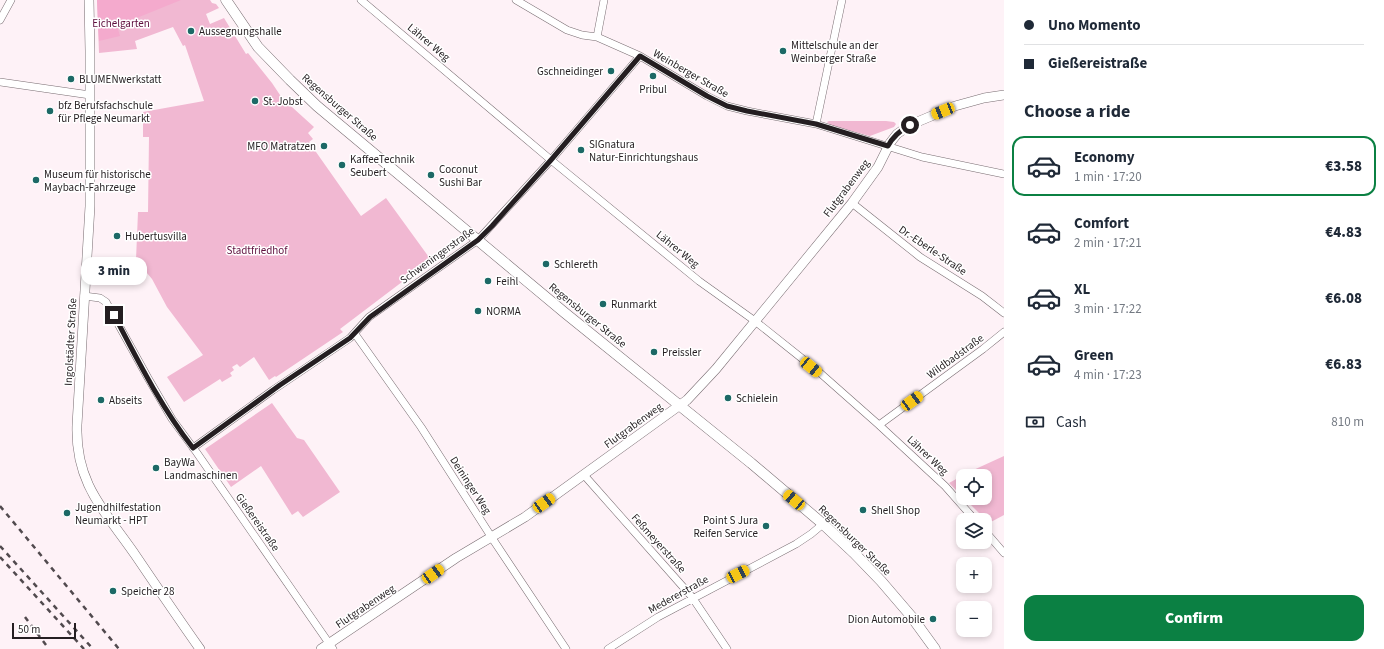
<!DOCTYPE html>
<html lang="en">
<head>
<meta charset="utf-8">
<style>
  body { margin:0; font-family:"Source Sans 3",sans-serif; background:#f6f6f7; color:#1f2937; height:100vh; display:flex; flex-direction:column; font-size:15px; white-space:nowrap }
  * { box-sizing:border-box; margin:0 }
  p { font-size:13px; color:#747a83 }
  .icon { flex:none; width:22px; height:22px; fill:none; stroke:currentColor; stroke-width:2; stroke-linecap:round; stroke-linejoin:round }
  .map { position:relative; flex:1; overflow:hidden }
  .panel { display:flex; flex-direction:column; background:#fff; width:380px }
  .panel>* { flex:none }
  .hud { display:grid; align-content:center; height:88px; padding:0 20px; background:#fff }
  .buttons { position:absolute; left:956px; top:469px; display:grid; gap:8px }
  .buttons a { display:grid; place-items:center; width:36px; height:36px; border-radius:8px; background:#fff; box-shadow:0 2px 6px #0003; font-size:20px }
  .scale { position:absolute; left:12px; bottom:10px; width:64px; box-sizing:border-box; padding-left:4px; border:2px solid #241e21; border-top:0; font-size:11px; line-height:14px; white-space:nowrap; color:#241e21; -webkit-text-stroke:3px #fff; paint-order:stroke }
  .end { position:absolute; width:18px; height:18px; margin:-9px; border:5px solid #241e21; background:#fff; box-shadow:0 0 0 2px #fff }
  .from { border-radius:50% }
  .bubble { position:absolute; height:28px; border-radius:12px; background:#fff; box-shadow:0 2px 6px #0003; font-size:13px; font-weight:800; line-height:28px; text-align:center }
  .car { position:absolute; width:12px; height:24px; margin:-12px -6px; border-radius:5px; box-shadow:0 0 3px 1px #0007; background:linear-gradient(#f5c518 24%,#345 0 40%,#f5c518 0 76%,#345 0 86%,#f5c518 0) }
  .hud b { display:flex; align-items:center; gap:14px; height:38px; font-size:15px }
  .hud b+b { border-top:1px solid #e0e1e3 }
  .hud i { width:10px; height:10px; background:#1f2937 }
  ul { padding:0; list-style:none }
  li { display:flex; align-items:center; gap:12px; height:60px; margin:0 8px 6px; padding:0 12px; border:2px solid transparent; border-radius:12px }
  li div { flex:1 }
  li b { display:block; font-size:15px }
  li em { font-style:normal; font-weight:800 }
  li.current { border-color:#0b8043 }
  li>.icon { width:36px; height:36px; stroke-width:1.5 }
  h2 { padding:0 20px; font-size:18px; line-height:48px }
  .pay { display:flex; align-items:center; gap:10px; height:44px; padding:0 20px; font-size:15px }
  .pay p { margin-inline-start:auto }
  .cta { display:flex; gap:8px; margin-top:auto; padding:8px 20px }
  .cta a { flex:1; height:46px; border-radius:12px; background:#0b8043; color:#fff; font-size:16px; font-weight:800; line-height:46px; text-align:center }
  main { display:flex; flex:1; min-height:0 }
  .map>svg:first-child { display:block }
</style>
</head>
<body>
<main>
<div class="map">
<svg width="1004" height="649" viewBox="0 0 1004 649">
  <rect width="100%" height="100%" fill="#fef2f7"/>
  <path fill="#f1b8d2" d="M97,0H210L212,3L216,4L219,8L206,14L210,24L224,18L246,54L248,53L272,83L282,98L314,127L308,133L313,139L309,142L361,216L386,198L431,260L340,329L343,332L276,377L275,376L269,380L254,357L240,367L237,364L232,367L234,370L230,373L232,376L222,382L220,379L184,402L167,377L203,355L167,307L152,279L136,260L138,212H148L149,137H143V112L204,101L185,45L183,46L173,27L135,41L137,49L99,53Z
    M829,121H886L894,122L896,124L894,127L870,136L830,125L827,122Z
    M272,403L297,438L304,440L340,492L303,517L298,511L292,515L261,466L231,487L205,449Z
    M1004,456V515L989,523L964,498H985V476H963V497L949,483L969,472Z"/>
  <path fill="#f4aacd" d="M97,0H181L117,26L120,36L99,41Z"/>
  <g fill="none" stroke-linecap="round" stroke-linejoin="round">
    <defs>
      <path id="minor" d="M361,0L551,160L699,281L755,321L819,372L879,425L945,486L975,520
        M516,0L567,30L582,35L597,37L640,56L707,96L727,106L747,111L816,124L922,157L1004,174
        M0,20L11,0
        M597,37L604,0
        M0,82L90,95
        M816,124L842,0
        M852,203L920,257L982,296L1004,313
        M84,296L100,298L106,302L148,378L172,419L197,453L333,649
        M355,334L421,427L494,541L566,649
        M879,425L983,349L1004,332
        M193,448L273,390L350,338L369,317L478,240L551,160L640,56
        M584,475L692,597L727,649
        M985,531L1004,553
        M608,649L658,617L796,544L811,534L823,524"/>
      <path id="tertiary" d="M89,0L90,51V206L77,425C75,484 105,511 136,556C157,587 178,618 200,649
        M321,649L456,558L525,517L687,400L716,369L852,203L878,167L890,143L897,134L910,125L955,106L984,98L1004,95"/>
      <path id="secondary" d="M226,0L258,47L290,80L317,106L565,313L751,463L823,524L854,553L881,581L911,616L935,649"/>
    </defs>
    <use href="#minor" stroke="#786c71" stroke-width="8"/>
    <use href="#tertiary" stroke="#786c71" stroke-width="10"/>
    <use href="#secondary" stroke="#786c71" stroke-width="11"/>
    <use href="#minor" stroke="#fff" stroke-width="7"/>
    <use href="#tertiary" stroke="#fff" stroke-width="9"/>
    <use href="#secondary" stroke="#fff" stroke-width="10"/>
    <path stroke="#514a4e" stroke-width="2.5" stroke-dasharray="5 5" stroke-linecap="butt" d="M0,506L119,649
      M0,546L93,649
      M0,557L84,649
      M25,617L49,649"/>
  </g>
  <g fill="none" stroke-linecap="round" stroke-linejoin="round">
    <path stroke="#241e21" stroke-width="5" d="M114,315C138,361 161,407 193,448L280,385L350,338L370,317L478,240L492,226L551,160L640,56L707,96L727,106L747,111L816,124L888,146C893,136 901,130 910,125"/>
  </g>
  <g fill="#1c6966" stroke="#fff" stroke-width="1.5">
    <circle cx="191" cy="31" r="4"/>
    <circle cx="783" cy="51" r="4"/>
    <circle cx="611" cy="71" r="4"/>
    <circle cx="653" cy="76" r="4"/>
    <circle cx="71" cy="79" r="4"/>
    <circle cx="255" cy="101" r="4"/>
    <circle cx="50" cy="111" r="4"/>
    <circle cx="324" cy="146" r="4"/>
    <circle cx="581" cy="150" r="4"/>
    <circle cx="342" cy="165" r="4"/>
    <circle cx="431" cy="175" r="4"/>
    <circle cx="36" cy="180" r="4"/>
    <circle cx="117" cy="236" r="4"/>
    <circle cx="546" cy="264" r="4"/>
    <circle cx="488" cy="281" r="4"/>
    <circle cx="603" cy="304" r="4"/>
    <circle cx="478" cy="311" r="4"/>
    <circle cx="654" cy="352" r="4"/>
    <circle cx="728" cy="398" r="4"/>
    <circle cx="101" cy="400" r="4"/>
    <circle cx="156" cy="468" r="4"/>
    <circle cx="863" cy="510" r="4"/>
    <circle cx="67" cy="513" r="4"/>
    <circle cx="766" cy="526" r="4"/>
    <circle cx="113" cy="591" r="4"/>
    <circle cx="933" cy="619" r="4"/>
  </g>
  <g text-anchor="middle" stroke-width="3" stroke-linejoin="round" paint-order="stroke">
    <g font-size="11" fill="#5f0f3e" stroke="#fff">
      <text x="121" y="27">Eichelgarten</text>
      <text x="257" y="254">Stadtfriedhof</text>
    </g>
    <g font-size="11" fill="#241e21" stroke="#fff" text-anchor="start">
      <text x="199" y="35">Aussegnungshalle</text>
      <text x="791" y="49">Mittelschule an der<tspan x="791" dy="13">Weinberger Straße</tspan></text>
      <text x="603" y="75" text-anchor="end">Gschneidinger</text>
      <text x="79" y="83">BLUMENwerkstatt</text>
      <text x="653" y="93" text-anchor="middle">Pribul</text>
      <text x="263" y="105">St. Jobst</text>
      <text x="58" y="109">bfz Berufsfachschule<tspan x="58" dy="13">für Pflege Neumarkt</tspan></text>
      <text x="589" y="148">SIGnatura<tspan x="589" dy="13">Natur-Einrichtungshaus</tspan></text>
      <text x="316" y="150" text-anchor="end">MFO Matratzen</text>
      <text x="350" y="163">KaffeeTechnik<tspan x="350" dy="13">Seubert</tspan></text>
      <text x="439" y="173">Coconut<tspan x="439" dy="13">Sushi Bar</tspan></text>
      <text x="44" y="178">Museum für historische<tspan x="44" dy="13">Maybach-Fahrzeuge</tspan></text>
      <text x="125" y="240">Hubertusvilla</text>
      <text x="554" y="268">Schlereth</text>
      <text x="496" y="285">Feihl</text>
      <text x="611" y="308">Runmarkt</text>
      <text x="486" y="315">NORMA</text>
      <text x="662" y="356">Preissler</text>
      <text x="736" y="402">Schielein</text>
      <text x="109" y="404">Abseits</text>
      <text x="164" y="466">BayWa<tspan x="164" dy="13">Landmaschinen</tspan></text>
      <text x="75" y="511">Jugendhilfestation<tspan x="75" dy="13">Neumarkt - HPT</tspan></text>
      <text x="871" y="514">Shell Shop</text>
      <text x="758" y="524" text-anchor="end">Point S Jura<tspan x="758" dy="13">Reifen Service</tspan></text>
      <text x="121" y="595">Speicher 28</text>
      <text x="925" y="623" text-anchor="end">Dion Automobile</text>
    </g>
    <g font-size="11" fill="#241e21" stroke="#fff">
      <text transform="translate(429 42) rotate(40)" y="4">Lährer Weg</text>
      <text transform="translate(691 73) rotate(30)" y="4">Weinberger Straße</text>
      <text transform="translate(340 107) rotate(41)" y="4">Regensburger Straße</text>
      <text transform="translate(846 188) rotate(-53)" y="4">Flutgrabenweg</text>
      <text transform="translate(678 249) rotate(39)" y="4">Lährer Weg</text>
      <text transform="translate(933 250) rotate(34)" y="4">Dr.-Eberle-Straße</text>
      <text transform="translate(437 255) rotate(-36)" y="4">Schweningerstraße</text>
      <text transform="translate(588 315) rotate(39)" y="4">Regensburger Straße</text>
      <text transform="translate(70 342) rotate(-87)" y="4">Ingolstädter Straße</text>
      <text transform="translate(955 356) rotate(-36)" y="4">Wildbadstraße</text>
      <text transform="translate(633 425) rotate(-36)" y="4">Flutgrabenweg</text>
      <text transform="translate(928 455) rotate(43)" y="4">Lährer Weg</text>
      <text transform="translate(471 485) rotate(57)" y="4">Deininger Weg</text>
      <text transform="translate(258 522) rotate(55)" y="4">Gießereistraße</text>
      <text transform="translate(855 540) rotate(44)" y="4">Regensburger Straße</text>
      <text transform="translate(659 543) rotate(48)" y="4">Feßmeyerstraße</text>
      <text transform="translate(678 594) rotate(-29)" y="4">Medererstraße</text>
      <text transform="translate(365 606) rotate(-34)" y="4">Flutgrabenweg</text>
    </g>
  </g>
</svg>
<div class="buttons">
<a><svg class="icon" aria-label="locate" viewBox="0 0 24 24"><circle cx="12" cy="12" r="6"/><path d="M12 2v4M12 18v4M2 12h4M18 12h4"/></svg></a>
<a><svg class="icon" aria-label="layers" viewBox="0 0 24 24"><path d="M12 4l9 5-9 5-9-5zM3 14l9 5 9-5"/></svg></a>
<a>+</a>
<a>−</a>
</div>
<div class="scale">50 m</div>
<i class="end from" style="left:910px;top:125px"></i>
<i class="end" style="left:114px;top:315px"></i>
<div class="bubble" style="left:81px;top:257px;width:66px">3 min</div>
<i class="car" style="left:943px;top:111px;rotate:248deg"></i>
<i class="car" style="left:811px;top:367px;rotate:129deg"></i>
<i class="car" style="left:912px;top:401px;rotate:54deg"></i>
<i class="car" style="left:794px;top:500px;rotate:310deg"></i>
<i class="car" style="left:544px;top:503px;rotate:55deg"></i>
<i class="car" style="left:433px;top:574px;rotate:55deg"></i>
<i class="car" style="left:738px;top:574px;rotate:63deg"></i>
</div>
<section class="panel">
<div class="hud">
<b><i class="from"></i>Uno Momento</b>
<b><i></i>Gießereistraße</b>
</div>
<h2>Choose a ride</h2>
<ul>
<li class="current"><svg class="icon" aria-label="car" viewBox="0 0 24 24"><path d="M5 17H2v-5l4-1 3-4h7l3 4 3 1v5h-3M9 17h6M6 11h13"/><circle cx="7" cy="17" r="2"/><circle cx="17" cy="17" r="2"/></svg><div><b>Economy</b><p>1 min · 17:20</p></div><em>€3.58</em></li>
<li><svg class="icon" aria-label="car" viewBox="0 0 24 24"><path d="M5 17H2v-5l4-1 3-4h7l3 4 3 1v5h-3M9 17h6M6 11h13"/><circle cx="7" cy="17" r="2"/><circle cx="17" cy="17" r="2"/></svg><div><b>Comfort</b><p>2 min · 17:21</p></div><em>€4.83</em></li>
<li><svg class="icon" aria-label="car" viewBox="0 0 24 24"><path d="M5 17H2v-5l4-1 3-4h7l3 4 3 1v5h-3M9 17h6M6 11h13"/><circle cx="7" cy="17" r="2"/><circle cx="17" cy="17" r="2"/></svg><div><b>XL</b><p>3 min · 17:22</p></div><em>€6.08</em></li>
<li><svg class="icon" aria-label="car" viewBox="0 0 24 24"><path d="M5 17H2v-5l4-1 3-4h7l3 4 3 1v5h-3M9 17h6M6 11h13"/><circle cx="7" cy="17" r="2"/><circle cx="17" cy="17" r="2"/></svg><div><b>Green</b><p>4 min · 17:23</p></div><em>€6.83</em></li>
</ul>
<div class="pay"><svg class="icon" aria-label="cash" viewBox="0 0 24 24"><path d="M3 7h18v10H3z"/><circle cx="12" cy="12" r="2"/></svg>Cash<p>810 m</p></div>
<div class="cta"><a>Confirm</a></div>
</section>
</main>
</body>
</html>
